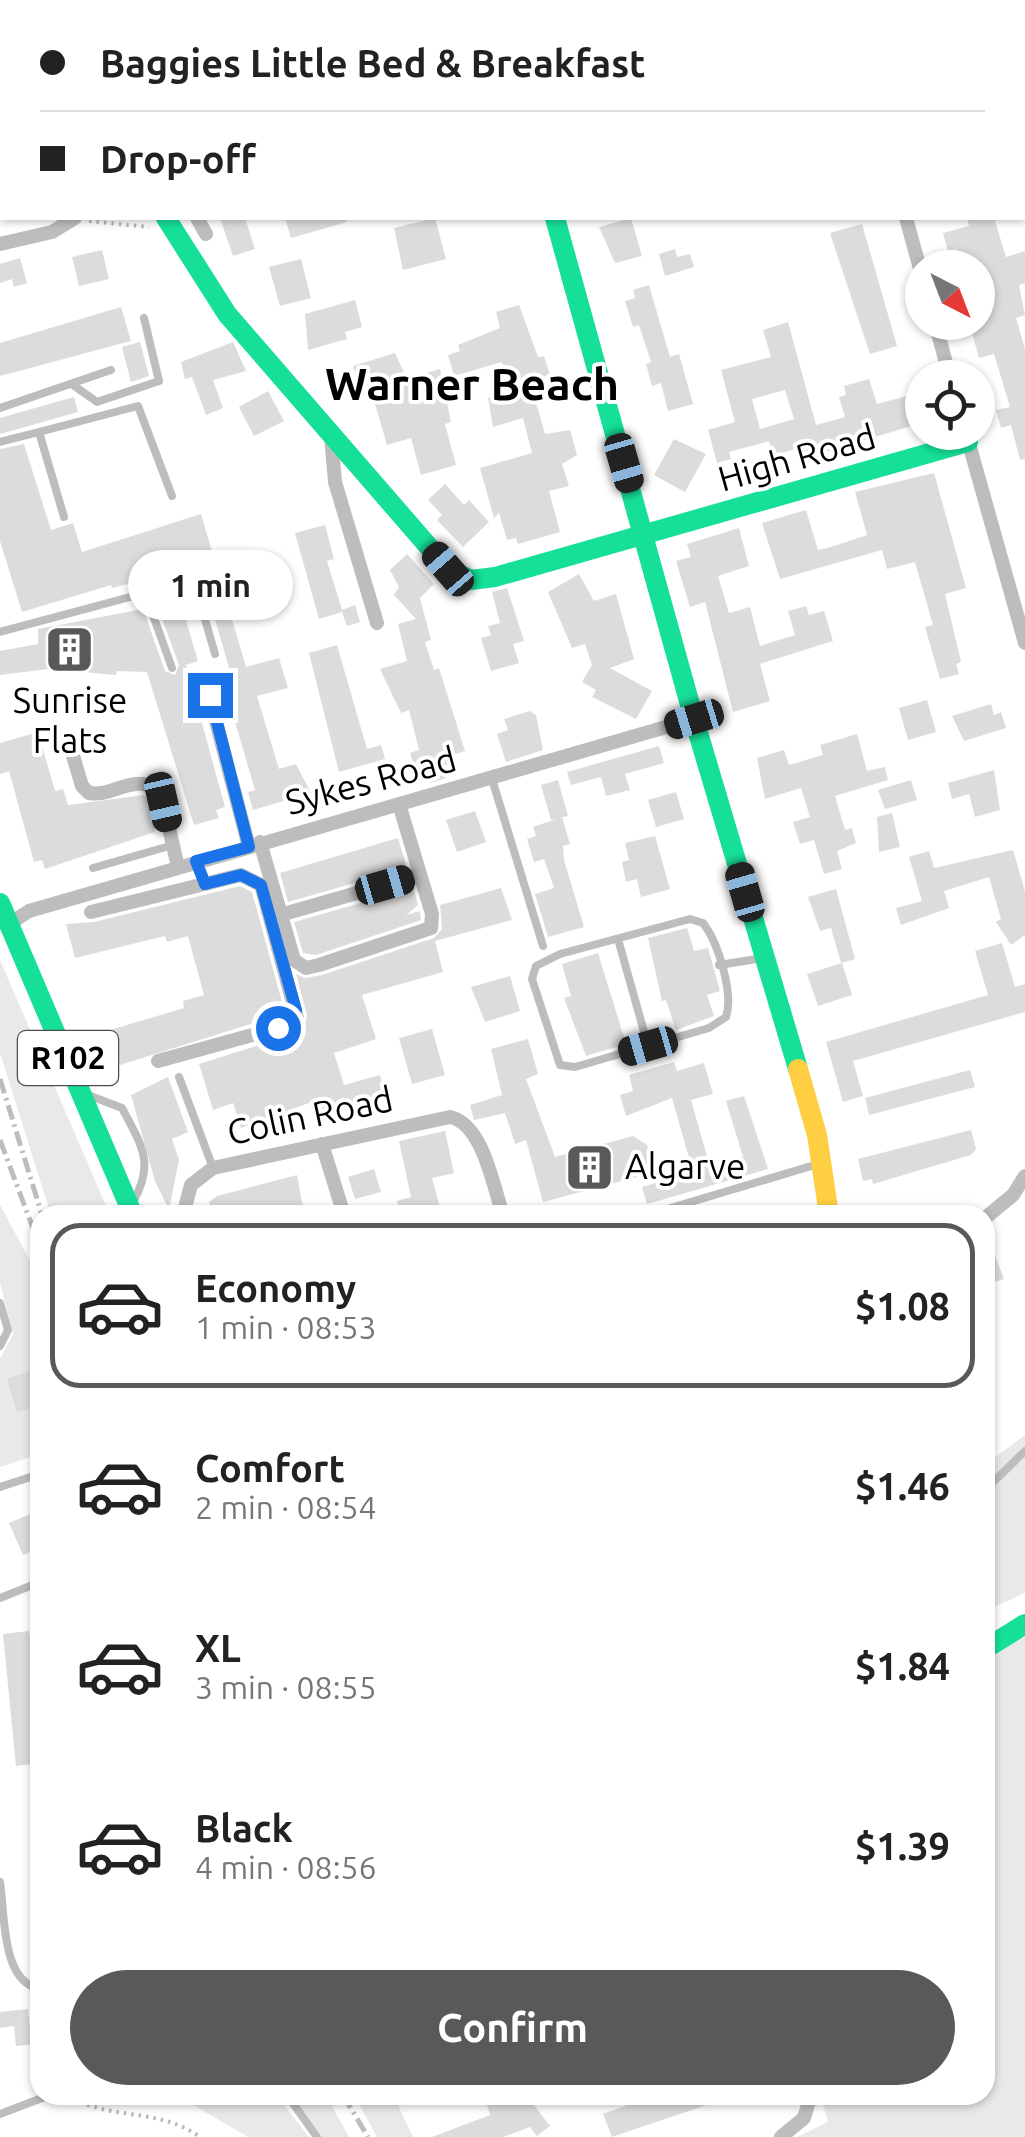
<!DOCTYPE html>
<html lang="en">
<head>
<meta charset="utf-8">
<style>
  body { margin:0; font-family:Ubuntu,sans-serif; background:#f6f6f6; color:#222; height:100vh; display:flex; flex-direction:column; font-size:38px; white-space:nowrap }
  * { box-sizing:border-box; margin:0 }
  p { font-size:32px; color:#767676 }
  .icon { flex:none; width:55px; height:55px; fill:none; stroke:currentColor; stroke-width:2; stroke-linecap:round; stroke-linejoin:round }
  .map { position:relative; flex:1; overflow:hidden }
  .side { position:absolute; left:30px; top:1205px; width:965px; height:900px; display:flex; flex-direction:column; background:#fff; border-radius:30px; box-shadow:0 2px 8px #0004 }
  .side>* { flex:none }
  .banner { position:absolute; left:0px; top:0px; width:1025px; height:220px; box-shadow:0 2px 8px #0004; display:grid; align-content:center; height:220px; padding:0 40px; background:#fff }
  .needle { width:65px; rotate:138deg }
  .buttons { position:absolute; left:905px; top:250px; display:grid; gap:20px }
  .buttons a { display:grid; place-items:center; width:90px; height:90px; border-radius:50%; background:#fff; box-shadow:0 2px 8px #0004; font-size:50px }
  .end { position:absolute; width:45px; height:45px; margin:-22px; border:12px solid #1a73e8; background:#fff; box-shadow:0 0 0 5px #fff }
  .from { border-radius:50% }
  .bubble { position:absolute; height:70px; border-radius:35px; background:#fff; box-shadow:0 2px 8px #0004; font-size:32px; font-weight:700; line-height:70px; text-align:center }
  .car { position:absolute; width:30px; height:60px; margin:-30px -15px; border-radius:12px; box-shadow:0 0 8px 2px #0007; background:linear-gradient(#222 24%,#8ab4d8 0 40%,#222 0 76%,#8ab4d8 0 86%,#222 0) }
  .banner b { display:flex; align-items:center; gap:35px; height:95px; font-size:38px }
  .banner b+b { border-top:2px solid #e0e0e0 }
  .banner i { width:25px; height:25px; background:#222 }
  ul { padding:18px 0 0; list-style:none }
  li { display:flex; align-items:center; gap:30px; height:165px; margin:0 20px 15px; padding:0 20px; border:5px solid transparent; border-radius:30px }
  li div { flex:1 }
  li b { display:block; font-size:38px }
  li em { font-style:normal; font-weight:700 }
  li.current { border-color:#595959 }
  li>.icon { width:90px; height:90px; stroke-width:1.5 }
  .button { display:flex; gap:20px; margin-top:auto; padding:20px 40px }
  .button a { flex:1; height:115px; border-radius:60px; background:#595959; color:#fff; font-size:40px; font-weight:700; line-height:115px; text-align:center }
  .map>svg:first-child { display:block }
</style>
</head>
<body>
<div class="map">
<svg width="1025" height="2137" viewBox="0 0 1025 2137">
  <rect width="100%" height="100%" fill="#fff"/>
  <path fill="#e9e9e9" d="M0,960L110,1215H51L0,1053Z
    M0,1205L40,1279V1454L0,1467V1359L13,1334L0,1283Z
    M1025,1435V1593L985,1611V1465Z
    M1025,1629V2137H797L828,2122L820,2095H985V1660L1001,1642Z
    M189,2095H276L309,2137H248L195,2106Z
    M291,2095H326L349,2137H322Z
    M354,2095H393L413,2137H377Z"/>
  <path fill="#dcdcdc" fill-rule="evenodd" d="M220,218H245L255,249L233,256Z
    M285,218H346L347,222L291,238Z
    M435,218L446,259L403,270L394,228Z
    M631,218L642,256L615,263L599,227Z
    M967,218H994L1006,257L1025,251V283L1019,285L1025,315L1016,318L1025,349V459L1020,460L1011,425L1001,428L996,410L1010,407L994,354L979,358L969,322H978V268H962L956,249L948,251L943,233L969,226Z
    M862,224L897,346L870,354L830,233Z
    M675,249L677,257L690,254L694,267L665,276L659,254Z
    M102,250L109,279L79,286L72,257Z
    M20,258L27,283L14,287L12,279L0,283V264Z
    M301,259L311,298L280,306L269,267Z
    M649,285L670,357L679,354L693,404L668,411L661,383L652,386L646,364L651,362L639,325L633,327L625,301L635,298L633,290Z
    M355,300L362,327L345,332L347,339L308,350L305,314Z
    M519,305L538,357L544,356L550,375L530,381L545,434L570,430L577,455L562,464L569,486L549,491L560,532L518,544L516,538L507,540L499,513L494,518L480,468L532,453L523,418L493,427L488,398L511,391L502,362L454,376L448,355L460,351L458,345L500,328L496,312Z
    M121,307L131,341L0,376V343Z
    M788,322L816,425L845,417L839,397L846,395L844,386L869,379L877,404L910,395L918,424L808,457L805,446L773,456L769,441L729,452L731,459L717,463L708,430L735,422L721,370L771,357L763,330ZM785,390L794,419L760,429L752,399Z
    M140,342L149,376L131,382L122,347Z
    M233,342L246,371L213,380L223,408L206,415L192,377L185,379L181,362Z
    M395,353L407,379L440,369L451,422L445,424L456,465L421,475L411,438L387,445L376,407L366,384L359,386L353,366Z
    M268,391L284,421L254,436L239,407Z
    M74,397L78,412L0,434V418Z
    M674,439L706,454L685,492L654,475Z
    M24,444L51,530L73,523L82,552L201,514L246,667L279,658L288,688L257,696L279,769L296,764L311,793L253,810L248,792L255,790L221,674L230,671L198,561L172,573L112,588L111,585L22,612L0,541V449Z
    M934,473L966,588L945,594L961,662L956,664L959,674L940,679L925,627L933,625L915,562L887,569L882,550L780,579L762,523L806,510L818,550L831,547L867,535L855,492Z
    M445,484L464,505L469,500L489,522L463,547L437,520L442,515L428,500Z
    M325,525L334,559L327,561L342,610L355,605L360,622L347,626L342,612L319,619L295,533Z
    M739,528L749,566L718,576L729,613L750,607L760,646L795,635L788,611L806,606L809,615L824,611L833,641L760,664L770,701L733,712L705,602L690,607L676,561L691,557L687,544Z
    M407,554L434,584L420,598L431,640L425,642L434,670L439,668L465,751L455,754L457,762L443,766L446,778L430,783L425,768L416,771L410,753L419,750L409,710L401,713L380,669L407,661L398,624L416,619L394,595L399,587L390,570Z
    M579,574L594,601L616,594L634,659L610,668L652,691L636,719L592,697L596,690L582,682L592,665L585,644L572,648L548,592Z
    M176,587L198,661L186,665L225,807L216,810L219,818L194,825L147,672L117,671L116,675L48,669L0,675V651L38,644V629L143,609L165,671L175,675L179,665L157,605L161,604L158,592Z
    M507,588L524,641L513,644L519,663L491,671L481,638L491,635L488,626L500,623L492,592Z
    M337,645L367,749L381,745L385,759L339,772L309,653Z
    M927,700L936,732L908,740L899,708Z
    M991,704L994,715L1001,712L1006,728L964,741L952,716Z
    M530,711L536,715L543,750L506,762L497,734L508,730L504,719Z
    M38,732L55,791L63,789L68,805L144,795L152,805L155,832L45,869L42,860L34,862L9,771L0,774V743Z
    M857,734L867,771L885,767L888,780L835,796L845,830L852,828L856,843L837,851L842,869L824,874L814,840L800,844L793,822L810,817L801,788L765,799L757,758L784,750L789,765L823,755L820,745Z
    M659,746L664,763L625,774L630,790L606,796L601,777L571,785L567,772Z
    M994,770L1000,810L975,817L969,794L952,799L948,783Z
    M558,780L568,816L551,820L541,785Z
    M911,780L917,800L885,809L878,790Z
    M676,792L684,819L656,827L648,800Z
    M475,811L486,842L457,852L446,820Z
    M892,813L900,847L879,852L877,817Z
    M562,817L570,844L563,846L564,860L584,927L548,937L535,894L554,888L544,859L534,862L527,839L536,836L533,827Z
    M655,836L670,889L641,897L637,879L626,882L622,862L629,860L625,843Z
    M398,838L407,868L288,902L280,873Z
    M1013,850L1025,891V935L1011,945L996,922L1001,919L989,877L944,891L949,908L901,925L896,908L922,901L909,857L929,851L934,868Z
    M240,886L252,892L285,1013L120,1065L110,1030L184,1008L183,1001L204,995L188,936L167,942L165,936L75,958L66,924L94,922Z
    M413,888L418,905L406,915L420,911L421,920L316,955L303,953L294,922Z
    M501,888L512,920L435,941L443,972L362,995L376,1039L334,1053L344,1085L380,1075L385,1095L320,1110L317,1100L241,1128L233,1103L213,1110L199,1064L281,1038L305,1025L307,1015L296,974L305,978L322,975L434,938L442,929L440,905Z
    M836,889L855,959L841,963L831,928L820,931L808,897Z
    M687,928L694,951L708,948L720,991L707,995L714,1016L676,1030L666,1000L662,1001L648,938Z
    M1002,943L1015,987L1025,984V1012L853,1061L863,1096L843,1102L826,1042L988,995L975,951Z
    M598,953L626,1044L586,1056L564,998L571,996L562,964Z
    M842,963L852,995L818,1006L807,974Z
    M510,976L520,1011L485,1022L471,987Z
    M432,1029L445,1075L412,1084L399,1038Z
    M528,1039L538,1074L526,1079L555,1157L633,1136L647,1145L652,1160L637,1177L543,1202L526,1140L515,1144L505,1113L474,1120L470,1105L502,1095L491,1049Z
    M674,1062L677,1071L704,1063L713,1094L691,1100L710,1167L743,1157L726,1101L744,1096L768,1169L647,1204L642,1187L693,1172L672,1098L626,1116L620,1095L633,1091L629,1075Z
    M970,1070L975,1087L869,1115L865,1098Z
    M168,1077L188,1132L172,1139L179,1160L169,1210L155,1181L131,1095Z
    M971,1130L976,1149L971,1155L873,1184L872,1179L863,1181L858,1159Z
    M445,1131L454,1173L432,1178L442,1215H400L397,1201L411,1197L399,1141Z
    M374,1169L381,1192L355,1199L348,1177Z
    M297,1175L304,1213L213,1215L209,1202L217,1196Z
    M985,1230L1004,1279L985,1285Z
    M30,1371L40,1405L17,1412L7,1379Z
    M40,1510V1548L23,1555L9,1523Z
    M29,1631L30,1639L40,1638V1763L16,1766L3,1634Z
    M28,2009L30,2030L40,2028V2044L16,2046L14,2026L0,2028V2012Z
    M484,2095H526L550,2126L537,2136L530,2127L503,2137H432L490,2115Z
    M655,2095H730V2097L612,2137L603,2114Z"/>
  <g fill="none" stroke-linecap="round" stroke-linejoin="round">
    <path stroke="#b8b8b8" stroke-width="4" stroke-dasharray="2.5 5" stroke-linecap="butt" d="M89,221L149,227
      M67,2095C108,2121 159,2107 200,2137"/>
    <path stroke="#bdbdbd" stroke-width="8" d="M364,2L372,0
      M0,143L2,142
      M73,385L97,402L159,381L144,318
      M0,408L111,370
      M39,432L138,406L172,496
      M0,442L39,432L64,517
      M145,593L172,668
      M0,632L145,593L143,588L177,579L196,588L215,654
      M492,779L543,946
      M93,868L173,845
      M690,919L703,923C718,942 734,994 726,1017L709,1028L575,1067L560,1065L532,979L536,966L560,954Z
      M618,939L648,1046
      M719,965L763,958
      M179,1077L213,1168
      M88,1095L122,1108C142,1146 155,1163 133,1202
      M647,1215L818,1164
      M0,1303L8,1330L0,1346
      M0,1487L40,1474
      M985,1490L1025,1451
      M0,1598L40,1582
      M40,1822V1825
      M0,1882C5,1914 1,1982 40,1989
      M287,2095L317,2137
      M0,2114L50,2095"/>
    <path stroke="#bdbdbd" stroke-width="14" d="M30,0V2
      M452,0V2
      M492,0L493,2
      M847,0V2
      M161,2V0
      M197,218L206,234
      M906,218L922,276
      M0,244L52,232L75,218
      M935,322L950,378
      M966,433L1025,643
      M331,436L335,482L377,623
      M209,695L249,847
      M71,749L82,786L89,793C113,797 132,774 156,789L163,802L178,867
      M260,842L294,960L306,968L319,965L431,928L432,914L399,804
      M91,912L241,875L261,885L297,1018L278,1028L158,1061
      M280,915L420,875
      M9,924L29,911L694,719
      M322,1144L344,1215
      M183,1215L191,1185L213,1168L450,1117C483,1124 493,1186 503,1215
      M985,1218L1013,1195L1025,1176
      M781,2137L804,2118L811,2095"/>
    <path stroke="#16e098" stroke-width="20" d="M166,218L227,314L448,569L471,580L495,577L968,442
      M555,218L694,719L798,1069
      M0,903L133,1215
      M985,1649L1025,1624"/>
    <path stroke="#ffcf43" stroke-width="20" d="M798,1069L817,1135L829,1215"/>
    <path stroke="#bdbdbd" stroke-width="5" stroke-dasharray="15 5 2.5 5" stroke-linecap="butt" d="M0,1079L42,1215
      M0,1140L40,1247
      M343,2095L368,2137"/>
  </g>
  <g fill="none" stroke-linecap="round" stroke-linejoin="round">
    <path stroke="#1a73e8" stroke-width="12" d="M210,695L249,847L196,861L205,884L241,875L261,885L296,1010L294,1022L278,1028"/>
  </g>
  <defs>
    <symbol id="building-square" viewBox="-11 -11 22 22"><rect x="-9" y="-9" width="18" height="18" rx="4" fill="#595959" stroke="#fff"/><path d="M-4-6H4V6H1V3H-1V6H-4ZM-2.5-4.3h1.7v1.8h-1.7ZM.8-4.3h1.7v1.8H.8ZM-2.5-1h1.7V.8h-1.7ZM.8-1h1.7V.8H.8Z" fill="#fff"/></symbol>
  </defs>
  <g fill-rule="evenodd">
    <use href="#building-square" x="42" y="622" width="55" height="55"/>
    <use href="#building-square" x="562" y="1140" width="55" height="55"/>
  </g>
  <g text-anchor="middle" stroke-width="8" stroke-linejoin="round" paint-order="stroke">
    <rect fill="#fff" stroke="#4c4c4c" stroke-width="2.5" x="18" y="1031" width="100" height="54" rx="8"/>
    <g font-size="32" font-weight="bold" fill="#000">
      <text x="68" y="1069">R102</text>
    </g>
    <g font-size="35" fill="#000" stroke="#fff">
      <text transform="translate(797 458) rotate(-16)" y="12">High Road</text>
      <text transform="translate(371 781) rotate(-15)" y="12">Sykes Road</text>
      <text transform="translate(310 1116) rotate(-12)" y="12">Colin Road</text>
    </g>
    <g font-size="35" fill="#000" stroke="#fff">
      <text x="70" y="713">Sunrise<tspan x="70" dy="40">Flats</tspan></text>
      <text x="625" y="1179" text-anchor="start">Algarve</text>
    </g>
    <g font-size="45" font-weight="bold" fill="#000" stroke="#fff">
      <text x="472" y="400">Warner Beach</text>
    </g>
  </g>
</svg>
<div class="buttons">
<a><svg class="needle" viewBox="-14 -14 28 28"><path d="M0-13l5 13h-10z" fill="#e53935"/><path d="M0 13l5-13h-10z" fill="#767676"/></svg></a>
<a><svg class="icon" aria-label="locate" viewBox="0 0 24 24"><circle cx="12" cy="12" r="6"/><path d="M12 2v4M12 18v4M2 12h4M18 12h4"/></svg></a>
</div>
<i class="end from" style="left:278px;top:1028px"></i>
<i class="end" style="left:210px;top:695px"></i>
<div class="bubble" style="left:128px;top:550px;width:165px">1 min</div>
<i class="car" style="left:624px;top:463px;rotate:164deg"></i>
<i class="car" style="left:448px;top:569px;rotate:319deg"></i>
<i class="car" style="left:694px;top:719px;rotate:253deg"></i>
<i class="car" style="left:163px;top:802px;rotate:167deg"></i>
<i class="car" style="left:385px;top:885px;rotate:74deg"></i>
<i class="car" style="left:745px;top:892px;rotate:344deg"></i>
<i class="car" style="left:648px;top:1046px;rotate:254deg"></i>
<div class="banner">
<b><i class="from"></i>Baggies Little Bed &amp; Breakfast</b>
<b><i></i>Drop-off</b>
</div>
<section class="side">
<ul>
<li class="current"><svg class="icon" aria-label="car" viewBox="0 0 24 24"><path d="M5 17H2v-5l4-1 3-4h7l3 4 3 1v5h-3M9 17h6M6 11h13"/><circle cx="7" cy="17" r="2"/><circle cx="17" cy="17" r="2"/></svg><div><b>Economy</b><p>1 min · 08:53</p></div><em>$1.08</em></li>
<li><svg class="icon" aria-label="car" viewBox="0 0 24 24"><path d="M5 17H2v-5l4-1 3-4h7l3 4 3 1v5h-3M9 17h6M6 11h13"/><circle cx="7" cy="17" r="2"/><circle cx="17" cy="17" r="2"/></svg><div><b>Comfort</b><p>2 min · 08:54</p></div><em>$1.46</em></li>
<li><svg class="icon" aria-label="car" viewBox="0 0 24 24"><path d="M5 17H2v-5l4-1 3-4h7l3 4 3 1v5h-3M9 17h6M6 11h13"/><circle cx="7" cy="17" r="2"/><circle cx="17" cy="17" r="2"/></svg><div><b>XL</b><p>3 min · 08:55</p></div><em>$1.84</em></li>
<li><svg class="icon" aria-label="car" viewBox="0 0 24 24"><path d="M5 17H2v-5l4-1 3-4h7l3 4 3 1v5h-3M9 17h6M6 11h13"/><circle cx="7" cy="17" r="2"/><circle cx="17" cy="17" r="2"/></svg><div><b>Black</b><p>4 min · 08:56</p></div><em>$1.39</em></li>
</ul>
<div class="button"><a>Confirm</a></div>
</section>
</div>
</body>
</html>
